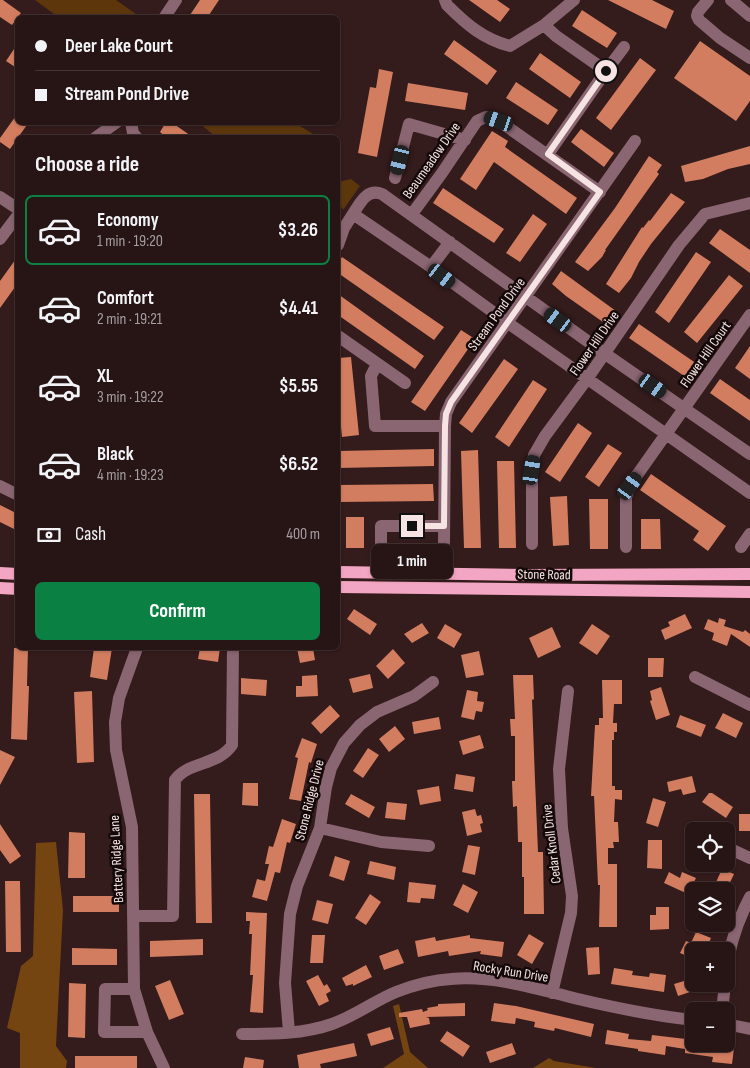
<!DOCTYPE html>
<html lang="en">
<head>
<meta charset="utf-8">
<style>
  body { margin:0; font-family:"Sofia Sans Condensed",sans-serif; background:#332122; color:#f1f3f6; height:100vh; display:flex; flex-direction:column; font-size:19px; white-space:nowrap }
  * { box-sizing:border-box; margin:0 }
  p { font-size:16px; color:#a49ea0 }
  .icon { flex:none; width:28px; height:28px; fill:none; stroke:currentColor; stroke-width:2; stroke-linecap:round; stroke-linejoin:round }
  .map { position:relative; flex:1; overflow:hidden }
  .details { position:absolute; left:15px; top:135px; width:325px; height:515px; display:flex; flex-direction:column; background:#271415; border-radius:8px; box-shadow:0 1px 4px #0004,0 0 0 1px #433334 }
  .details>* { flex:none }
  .hud { position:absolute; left:15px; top:15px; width:325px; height:110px; border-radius:8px; box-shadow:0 1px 4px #0004,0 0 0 1px #433334; display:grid; align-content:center; height:110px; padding:0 20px; background:#271415 }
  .fabs { position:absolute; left:685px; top:822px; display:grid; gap:10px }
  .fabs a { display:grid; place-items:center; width:50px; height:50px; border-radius:8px; background:#271415; box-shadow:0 1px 4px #0004,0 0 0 1px #433334; font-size:25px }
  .end { position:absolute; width:22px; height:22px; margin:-11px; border:6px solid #f6e4e4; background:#111; box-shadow:0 0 0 2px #111 }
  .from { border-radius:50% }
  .bubble { position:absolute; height:35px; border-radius:8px; background:#271415; box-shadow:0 1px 4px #0004,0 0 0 1px #433334; font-size:16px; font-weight:700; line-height:35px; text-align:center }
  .car { position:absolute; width:15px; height:30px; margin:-15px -8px; border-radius:6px; box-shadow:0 0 4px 1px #0007; background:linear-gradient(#222 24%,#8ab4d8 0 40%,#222 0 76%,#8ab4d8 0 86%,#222 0) }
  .hud b { display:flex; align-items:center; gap:18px; height:48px; font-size:19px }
  .hud b+b { border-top:1px solid #433334 }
  .hud i { width:12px; height:12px; background:#f1f3f6 }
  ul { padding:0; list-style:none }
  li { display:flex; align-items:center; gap:15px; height:70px; margin:0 10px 8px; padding:0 10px; border:2px solid transparent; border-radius:8px }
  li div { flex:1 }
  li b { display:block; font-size:19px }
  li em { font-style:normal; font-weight:700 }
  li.active { border-color:#0b8043 }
  li>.icon { width:45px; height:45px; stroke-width:1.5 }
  h2 { padding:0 20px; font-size:22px; line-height:60px }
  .pay { display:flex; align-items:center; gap:12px; height:55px; padding:0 20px; font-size:19px }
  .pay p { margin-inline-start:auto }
  .button { display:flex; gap:10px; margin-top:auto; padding:10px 20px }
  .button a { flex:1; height:58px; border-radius:8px; background:#0b8043; color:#fff; font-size:20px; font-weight:700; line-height:58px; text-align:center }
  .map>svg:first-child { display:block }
</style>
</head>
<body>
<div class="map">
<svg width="750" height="1068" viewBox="0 0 750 1068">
  <rect width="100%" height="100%" fill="#341b1c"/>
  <path fill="#5d360c" d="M35,0H116L140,17H58Z
    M199,123H295L318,137H216Z
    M351,179L360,186L343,210L338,201V182Z"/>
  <path fill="#754511" d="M56,842L63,910L56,1046L67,1061L66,1068H20V1033L7,1028L21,966L33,956L36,843Z
    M399,1004L410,1052L428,1068H383L404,1054L393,1006Z
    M549,1058L554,1061L596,1068H533Z"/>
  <path fill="#d27d5f" d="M0,0H3L21,13L12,25L0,17Z
    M200,0H219L207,18H188Z
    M469,0H497L510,9L500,22Z
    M608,0H652L674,11L666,29Z
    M582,10L617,33L607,48L572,26Z
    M454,40L497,71L487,85L444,54Z
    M700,41L750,76V101L736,121L674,78Z
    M18,43V69L6,61Z
    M540,53L581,82L570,98L529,69Z
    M640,58L656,70L611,130L596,118Z
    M379,69L393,72L377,157L358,153L370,87L376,88Z
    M516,82L558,110L548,125L506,98Z
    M408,83L468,93L465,110L405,101Z
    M18,113V122H29L10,149L0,142V138Z
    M166,122H171L194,138H167L160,132Z
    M581,129L614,153L604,167L571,142Z
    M492,131L508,141L505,147L577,198L566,214L494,162L476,190L460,179Z
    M750,146V164L728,169L703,179L685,182L681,166Z
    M649,156L662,165L657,172L659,174L605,250H606L602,257L588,271L575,262L615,208Z
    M443,188L504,229L494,243L433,203Z
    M671,193L685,202L651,244L639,262L631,278L619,293L606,284L642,227L643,228L649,220L650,221Z
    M533,214L547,224L520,262L506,253Z
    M720,229L750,250V273L709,243Z
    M696,252L711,262L669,323L655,312Z
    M18,256V283L0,308V281Z
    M342,257L444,327L434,340L338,273V264Z
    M561,271L620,314L610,327L566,296L552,284Z
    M729,275L743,286L697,343L684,332Z
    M338,294L424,356L415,369L338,315Z
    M639,324L700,366L690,380L629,338Z
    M461,330L475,339L425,411L411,402Z
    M750,346V379L735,368Z
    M351,357L359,435L342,437L338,396V358Z
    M504,359L518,369L472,433L459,423Z
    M720,379L750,400V421L710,393Z
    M533,380L547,389L509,447L495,437Z
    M578,423L592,433L560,482L545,472Z
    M608,444L622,453L599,487L585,477Z
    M434,449V466L338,468V451Z
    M478,450L481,548H464L461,451Z
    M497,461H514L516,548H499Z
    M651,474L726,526L708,551L693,540L699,531L640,490Z
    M433,484L434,501L338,502V485Z
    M567,496L569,545L553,546L550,497Z
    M589,499H608V549H590Z
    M0,505L18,514V531L0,522Z
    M346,517H364V548H346Z
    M641,519H660L661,549H641Z
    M354,609L377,624L370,635L347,619Z
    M685,614L692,628L665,640L661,630L670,626L668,622Z
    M719,618L726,620L724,626L743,632L745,630L750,634V647L731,634L727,646L712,640L714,633L704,629L708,619L718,623Z
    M422,623L429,633L412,643L404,634Z
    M445,624L462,634L454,648L437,638Z
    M592,624L610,636L597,655L579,643Z
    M552,627L561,647L538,658L529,638Z
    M14,648H28L27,686H29L27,740L11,739Z
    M94,648H112L107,680L90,677Z
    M200,648H220L218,662L198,659Z
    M297,648H313L315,660L300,663Z
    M393,649L405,663L388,679L376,666Z
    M479,651L484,675L466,678L461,655Z
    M648,658H664L663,677H648Z
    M370,674L373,688L353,693L349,679Z
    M317,675L318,696L296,697V686H302V676Z
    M513,675H533L534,699L532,700L535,780L538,852H543L544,914H524V877H522V842H518L517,806L513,807L512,781H515V736H511L510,719H515Z
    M241,678L267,680L266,696L241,694Z
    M602,680H622V704H614L613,723H617V732H614V740H612V786H615V790H622V800L615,799L614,822H618L619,842H613L614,848H608V864H617V927H599L600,885H598L594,796H591L595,725H599V718H603Z
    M661,687L670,715L656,720L650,701L652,700L650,691Z
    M467,690L478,692L477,701L484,702L482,712L476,711L474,720L461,717Z
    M92,691L94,762L77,763L74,692Z
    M330,705L340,716L321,734L311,723Z
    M723,713L743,723L736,738L715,728Z
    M680,715L706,725L701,737L676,727Z
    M439,717L441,729L414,734L412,722Z
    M395,726L405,739L389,752L379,739Z
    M480,735L484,748L463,755L459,741Z
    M302,738L317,744L311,763L309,762L301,801L289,799L298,758L295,757Z
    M368,748L379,755L363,778L353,771Z
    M0,750L15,757L0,785Z
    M456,774L475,777L473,792L454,789Z
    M692,776L696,792L683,795L681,789L669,792L667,782Z
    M243,783H258V806L242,805Z
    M439,786L441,801L420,805L417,790Z
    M709,793H712L733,807L726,818L702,802Z
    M194,794H210L212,923H196Z
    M351,794L375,807L369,818L345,804Z
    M653,798L666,802L658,827L646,823Z
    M387,802L407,804L405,820L385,818Z
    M475,809L477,816L481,815L483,823L480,824L482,832L467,836L462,812Z
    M739,814H750V831H739Z
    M282,819L296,824L290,843L287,842L280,873L275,872L267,901L252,897L257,879L265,881L269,864H265L269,846L273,847Z
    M0,824L21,856L10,864L0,850Z
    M69,832L85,833V878H68Z
    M648,840H662V869L647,868Z
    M468,845L480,847L475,875L462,872Z
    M335,856L350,861L344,881L329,876Z
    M370,861L396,867L394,880L367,874Z
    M722,869L734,874L726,891H712Z
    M669,872L680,878L682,872L696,878L688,894L664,883Z
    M5,881H20L21,952H6Z
    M409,882L436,885L434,899L421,898L420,903L407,902Z
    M463,884L478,892L468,913L453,905Z
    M370,894L381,902L366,925L355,918Z
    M73,896H119V912H73Z
    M317,900L333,904L328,924L312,920Z
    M656,907H669V929L650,930V915H656Z
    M246,912L267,913L263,1013L250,1012L253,975H250L252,934H249L250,921H246Z
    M696,932L711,938L706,950L709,951H694V959L680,953L686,941L691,943Z
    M529,934L544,943L532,964L517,955Z
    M312,935H325L323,963H310Z
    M470,935V938L504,942L502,957L480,954L481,951L449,956L448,951L418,957L415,941L435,937L436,941Z
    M203,939V955L150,957V941Z
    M599,947L600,974L588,975L586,948Z
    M72,948L117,949V965H72Z
    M398,949L404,963L384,970L379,956Z
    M366,965L372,977L353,986V984L346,986L342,978Z
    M614,968L633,971L632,975L649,977L650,973L666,975L664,992L611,984Z
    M318,975L324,986L327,984L331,991L326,994L329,1001L319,1006L306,981Z
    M694,978V984L711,985L678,996L674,984Z
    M170,980L184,1014L169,1020L155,986Z
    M69,983L86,984L85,1038L68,1037Z
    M465,1003V1016L426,1017L429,1018L430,1024L410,1028L407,1017H399V1013L422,1009L423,1012L428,1010L427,1008L438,1006V1004Z
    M494,1003L516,1006L594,1024L591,1037L555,1028L554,1031L534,1027L535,1022L516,1018L515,1024L491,1021Z
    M390,1027L394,1039L371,1046L367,1034Z
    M607,1030L629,1034L628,1039L651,1041L652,1035L694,1040V1044L734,1048L732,1064L712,1062L713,1057L685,1053V1049L666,1046L665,1055L638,1051V1049L605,1044Z
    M447,1031L470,1046L463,1057L440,1041Z
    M354,1043L357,1056L320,1064L321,1068H299L297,1055Z
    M512,1043L516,1054L490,1063L486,1052Z
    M75,1056H137V1068H75Z
    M245,1057L264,1060L263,1068H243Z"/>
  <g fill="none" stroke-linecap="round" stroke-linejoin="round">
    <path stroke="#8a6572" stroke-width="12" d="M445,0L447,5C466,24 483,39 510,46L544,25L574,0
      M708,0L698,12L697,16L699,20L720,38L750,58
      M731,0L750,16
      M164,18L176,0
      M544,25L556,36L606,71
      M131,122L133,133L137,138
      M95,138L117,122
      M548,154L606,71L624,47
      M395,178L409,124L465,140
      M0,197L18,209
      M412,214L442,173L477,121L486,117L499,121L600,192
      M0,239L18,215
      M338,245L344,228L353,214
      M431,267L450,242
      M338,336L405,383
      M377,364L371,376L375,426H445
      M750,454L604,353L382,194C367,188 360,203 353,214L431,267L508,323L750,493
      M0,486L18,495
      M444,543L445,426L446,414L451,402L635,141
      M381,544V526H444
      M532,544V470L534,455L545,436L587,379L679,245L705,214L750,203
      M626,547V497L630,485L750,315
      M741,547L750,534
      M137,648L119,698L115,722L116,750L132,827L134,989L147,1032L164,1068
      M695,677L750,705
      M320,828L381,842L429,846
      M693,838H694
      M726,847L750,858
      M134,916H173L175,780C188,761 218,766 232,745L233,648
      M726,973C729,946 737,922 750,897
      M134,989H105L104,1032H147
      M552,993L571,913L572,896L562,828L559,769L568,691
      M722,1011L725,984
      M726,1024L750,1029
      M289,1032L285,983L290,914L297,886L320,828L326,787L331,768L344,743L360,725L377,712L414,696L433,682
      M242,1034C271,1034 304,1034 332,1024C355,1016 374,1001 396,992C414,985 433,980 451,979C494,975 538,989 578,999C616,1008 655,1016 694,1020"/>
    <path stroke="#f3a6c3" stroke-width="12" d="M338,572L528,575L750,574
      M0,573L18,574
      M338,587L750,592
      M0,588L18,589"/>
  </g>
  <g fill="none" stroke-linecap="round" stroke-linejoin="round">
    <path stroke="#f6e4e4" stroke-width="6" d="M412,526H444L445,426L446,414L451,402L600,192L548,154L606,71"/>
  </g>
  <g text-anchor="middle" stroke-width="5" stroke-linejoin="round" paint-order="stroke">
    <g font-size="14" fill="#f6e4e4" stroke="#140909">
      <text transform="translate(431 160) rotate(-55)" y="5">Beaumeadow Drive</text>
      <text transform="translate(496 314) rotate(-54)" y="5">Stream Pond Drive</text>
      <text transform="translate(594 343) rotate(-55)" y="5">Flower Hill Drive</text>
      <text transform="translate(705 354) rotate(-55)" y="5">Flower Hill Court</text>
      <text transform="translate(544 574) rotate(1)" y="5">Stone Road</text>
      <text transform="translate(309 800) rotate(-76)" y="5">Stone Ridge Drive</text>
      <text transform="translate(551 844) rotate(-97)" y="5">Cedar Knoll Drive</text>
      <text transform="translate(116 859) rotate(-93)" y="5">Battery Ridge Lane</text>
      <text transform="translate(511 971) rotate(9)" y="5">Rocky Run Drive</text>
    </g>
  </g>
</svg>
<div class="fabs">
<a><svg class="icon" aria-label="locate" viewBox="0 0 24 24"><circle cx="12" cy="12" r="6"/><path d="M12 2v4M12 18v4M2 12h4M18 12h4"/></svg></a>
<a><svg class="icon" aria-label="layers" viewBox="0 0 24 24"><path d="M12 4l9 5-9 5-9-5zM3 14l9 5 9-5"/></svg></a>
<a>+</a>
<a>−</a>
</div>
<i class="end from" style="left:606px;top:71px"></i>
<i class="end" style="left:412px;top:526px"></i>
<div class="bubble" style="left:371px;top:544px;width:82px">1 min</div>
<i class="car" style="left:499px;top:121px;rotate:289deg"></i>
<i class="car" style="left:400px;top:160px;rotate:194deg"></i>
<i class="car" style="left:442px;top:276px;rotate:127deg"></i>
<i class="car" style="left:558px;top:320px;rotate:306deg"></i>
<i class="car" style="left:653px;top:386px;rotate:125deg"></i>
<i class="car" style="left:532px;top:470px;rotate:9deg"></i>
<i class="car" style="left:630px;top:486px;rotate:36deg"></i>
<div class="hud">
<b><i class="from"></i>Deer Lake Court</b>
<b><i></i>Stream Pond Drive</b>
</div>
<section class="details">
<h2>Choose a ride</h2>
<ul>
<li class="active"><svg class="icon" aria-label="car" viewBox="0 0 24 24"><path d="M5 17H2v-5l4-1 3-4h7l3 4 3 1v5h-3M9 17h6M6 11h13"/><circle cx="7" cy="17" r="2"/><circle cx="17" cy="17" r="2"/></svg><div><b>Economy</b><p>1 min · 19:20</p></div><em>$3.26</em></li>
<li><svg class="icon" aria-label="car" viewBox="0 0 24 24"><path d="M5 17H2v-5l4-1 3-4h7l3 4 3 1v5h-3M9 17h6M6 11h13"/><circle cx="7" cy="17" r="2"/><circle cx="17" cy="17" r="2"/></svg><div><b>Comfort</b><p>2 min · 19:21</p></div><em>$4.41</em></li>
<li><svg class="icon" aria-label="car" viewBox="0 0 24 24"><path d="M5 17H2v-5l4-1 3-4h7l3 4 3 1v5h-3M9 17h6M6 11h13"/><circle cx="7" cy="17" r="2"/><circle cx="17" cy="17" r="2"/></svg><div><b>XL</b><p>3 min · 19:22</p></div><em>$5.55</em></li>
<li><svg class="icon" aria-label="car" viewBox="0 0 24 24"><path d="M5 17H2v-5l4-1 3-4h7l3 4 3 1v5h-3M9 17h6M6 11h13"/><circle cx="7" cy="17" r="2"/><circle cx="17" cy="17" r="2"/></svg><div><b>Black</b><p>4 min · 19:23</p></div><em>$6.52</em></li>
</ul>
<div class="pay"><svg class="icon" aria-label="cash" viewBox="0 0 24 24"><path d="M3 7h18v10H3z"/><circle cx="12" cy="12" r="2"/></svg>Cash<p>400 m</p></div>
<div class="button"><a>Confirm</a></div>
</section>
</div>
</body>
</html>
